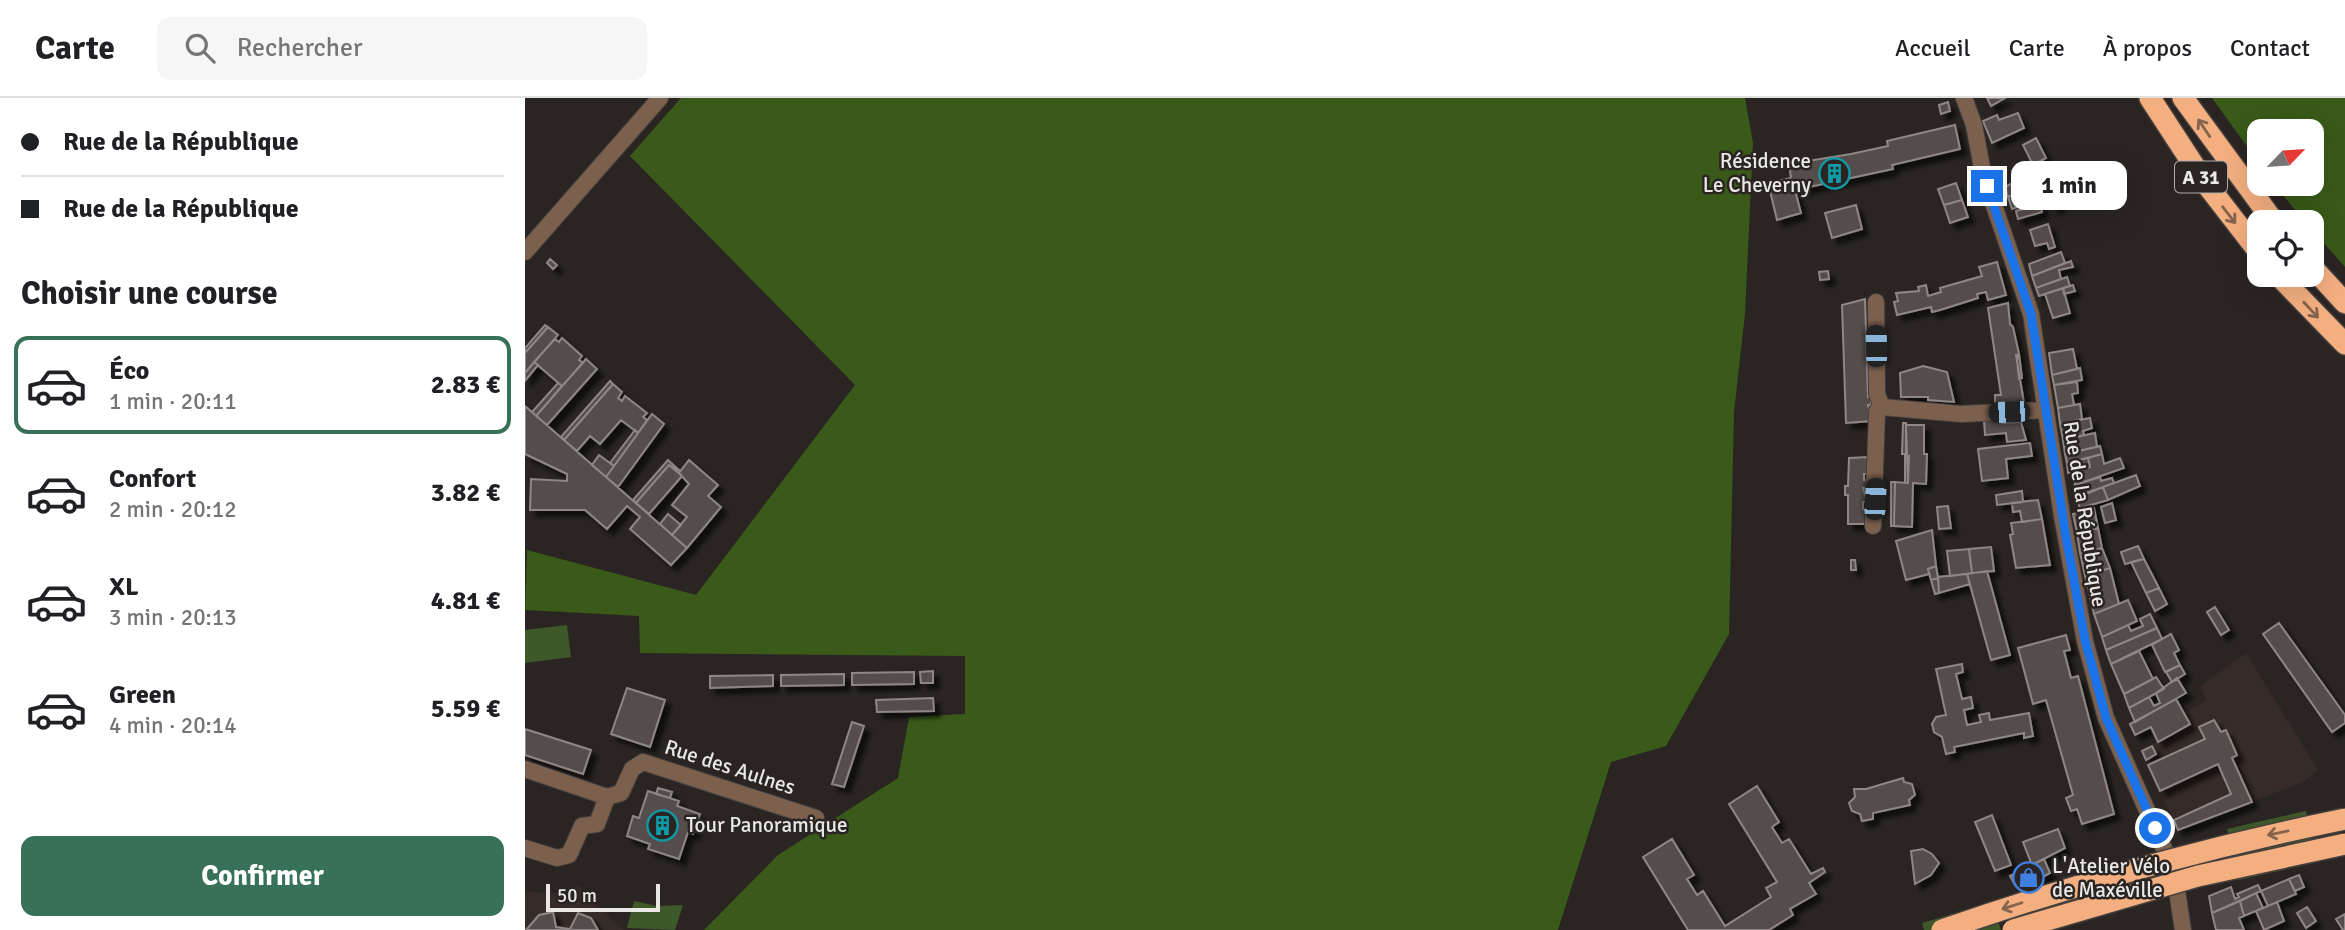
<!DOCTYPE html>
<html lang="fr">
<head>
<meta charset="utf-8">
<style>
  body { margin:0; font-family:Signika,sans-serif; background:#f6f6f6; color:#202124; height:100vh; display:flex; flex-direction:column; font-size:26px; white-space:nowrap }
  * { box-sizing:border-box; margin:0 }
  p { font-size:23px; color:#757577 }
  .icon { flex:none; width:38px; height:38px; fill:none; stroke:currentColor; stroke-width:2; stroke-linecap:round; stroke-linejoin:round }
  .map { position:relative; flex:1; overflow:hidden }
  .drawer { display:flex; flex-direction:column; background:#fff; width:525px }
  .drawer>* { flex:none }
  .guide { display:grid; align-content:center; height:154px; padding:0 21px; background:#fff }
  .needle { width:46px; rotate:65deg }
  .buttons { position:absolute; left:1722px; top:21px; display:grid; gap:14px }
  .buttons a { display:grid; place-items:center; width:77px; height:77px; border-radius:14px; background:#fff; box-shadow:0 7px 28px #0002; font-size:35px }
  .scale { position:absolute; left:21px; bottom:18px; width:114px; box-sizing:border-box; padding-left:7px; border:4px solid #eae7e5; border-top:0; font-size:19px; line-height:24px; white-space:nowrap; color:#eae7e5; -webkit-text-stroke:5px #2a2523; paint-order:stroke }
  .end { position:absolute; width:32px; height:32px; margin:-16px; border:9px solid #1a73e8; background:#fff; box-shadow:0 0 0 4px #fff }
  .from { border-radius:50% }
  .bubble { position:absolute; height:49px; border-radius:14px; background:#fff; box-shadow:0 7px 28px #0002; font-size:23px; font-weight:700; line-height:49px; text-align:center }
  .car { position:absolute; width:21px; height:42px; margin:-21px -10px; border-radius:9px; box-shadow:0 0 5px 2px #0007; background:linear-gradient(#222 24%,#8ab4d8 0 40%,#222 0 76%,#8ab4d8 0 86%,#222 0) }
  .guide b { display:flex; align-items:center; gap:24px; height:66px; font-size:26px }
  .guide b+b { border-top:2px solid #e0e0e0 }
  .guide i { width:18px; height:18px; background:#202124 }
  ul { padding:0; list-style:none }
  li { display:flex; align-items:center; gap:21px; height:98px; margin:0 14px 10px; padding:0 7px; border:4px solid transparent; border-radius:14px }
  li div { flex:1 }
  li b { display:block; font-size:26px }
  li em { font-style:normal; font-weight:700 }
  li.selected { border-color:#367158 }
  li>.icon { width:63px; height:63px; stroke-width:1.5 }
  h2 { padding:0 21px; font-size:32px; line-height:84px }
  .primary-button { display:flex; gap:14px; margin-top:auto; padding:14px 21px }
  .primary-button a { flex:1; height:80px; border-radius:14px; background:#367158; color:#fff; font-size:28px; font-weight:700; line-height:80px; text-align:center }
  header { display:flex; align-items:center; gap:42px; box-sizing:border-box; height:98px; padding:0 35px; background:#fff; border-bottom:2px solid #e0e0e0 }
  header strong { font-size:33px }
  nav { display:flex; gap:38px; margin-inline-start:auto; font-size:24px }
  .search { width:490px; height:63px; background:#f6f6f6; display:flex; align-items:center; gap:18px; box-sizing:border-box; padding:0 24px; border-radius:14px; color:#757577; font-size:26px }
  main { display:flex; flex:1; min-height:0 }
  .map>svg:first-child { display:block }
</style>
</head>
<body>
<header>
<strong>Carte</strong>
<div class="search"><svg class="icon" aria-label="search" viewBox="0 0 24 24"><circle cx="10" cy="10" r="6"/><path d="M15 15l6 6"/></svg>Rechercher</div>
<nav><a>Accueil</a><a>Carte</a><a>À propos</a><a>Contact</a></nav>
</header>
<main>
<section class="drawer">
<div class="guide">
<b><i class="from"></i>Rue de la République</b>
<b><i></i>Rue de la République</b>
</div>
<h2>Choisir une course</h2>
<ul>
<li class="selected"><svg class="icon" aria-label="car" viewBox="0 0 24 24"><path d="M5 17H2v-5l4-1 3-4h7l3 4 3 1v5h-3M9 17h6M6 11h13"/><circle cx="7" cy="17" r="2"/><circle cx="17" cy="17" r="2"/></svg><div><b>Éco</b><p>1 min · 20:11</p></div><em>2.83 €</em></li>
<li><svg class="icon" aria-label="car" viewBox="0 0 24 24"><path d="M5 17H2v-5l4-1 3-4h7l3 4 3 1v5h-3M9 17h6M6 11h13"/><circle cx="7" cy="17" r="2"/><circle cx="17" cy="17" r="2"/></svg><div><b>Confort</b><p>2 min · 20:12</p></div><em>3.82 €</em></li>
<li><svg class="icon" aria-label="car" viewBox="0 0 24 24"><path d="M5 17H2v-5l4-1 3-4h7l3 4 3 1v5h-3M9 17h6M6 11h13"/><circle cx="7" cy="17" r="2"/><circle cx="17" cy="17" r="2"/></svg><div><b>XL</b><p>3 min · 20:13</p></div><em>4.81 €</em></li>
<li><svg class="icon" aria-label="car" viewBox="0 0 24 24"><path d="M5 17H2v-5l4-1 3-4h7l3 4 3 1v5h-3M9 17h6M6 11h13"/><circle cx="7" cy="17" r="2"/><circle cx="17" cy="17" r="2"/></svg><div><b>Green</b><p>4 min · 20:14</p></div><em>5.59 €</em></li>
</ul>
<div class="primary-button"><a>Confirmer</a></div>
</section>
<div class="map">
<svg width="1820" height="832" viewBox="0 0 1820 832">
  <defs>
    <filter id="shadow"><feDropShadow dx="6" dy="6" stdDeviation="2" flood-color="#0009"/></filter>
  </defs>
  <rect width="100%" height="100%" fill="#2a2523"/>
  <path fill="#362b26" d="M1721,555L1793,672L1778,684L1653,732L1617,653L1665,626L1659,615L1681,602L1675,588Z
    M54,787L62,800L99,832H0V794L31,795Z"/>
  <path fill="#3e5829" d="M42,527L46,559L0,565V532Z
    M1781,713L1793,764L1714,782L1702,731Z
    M109,803L132,808L158,807L150,832L102,830Z
    M1467,804L1476,832H1399L1397,825Z"/>
  <path fill="#395a18" d="M156,0H1220L1228,45L1220,216L1209,314L1204,536L1141,648L1086,664L1033,832H179L253,757L373,680L384,619L440,616V558L115,555L114,518L0,512L2,452L171,497L330,287L105,58Z
    M1687,0H1820V169L1787,132V124H1780L1749,86H1787V33H1734V65Z"/>
  <path fill="#544e4c" stroke="#8e8785" stroke-width="2" filter="url(#shadow)" d="M1462,0H1480L1466,8Z
    M1423,4L1425,13L1416,16L1414,7Z
    M1493,15L1499,30L1467,45L1458,23L1472,17L1474,22Z
    M1430,27L1435,51L1367,67L1368,71L1270,92L1276,115L1252,122L1243,85L1266,80L1264,66L1326,56L1363,48L1362,43Z
    M1511,40L1521,60L1508,67L1498,47Z
    M1501,78L1506,90L1483,99L1480,89Z
    M1524,82L1530,95L1520,98L1517,92L1513,94L1516,101L1487,111L1483,99L1508,89L1514,101L1511,93L1517,91L1515,86Z
    M1431,85L1437,102L1419,107L1413,91Z
    M1530,95L1535,107L1528,110L1523,98Z
    M1437,102L1443,119L1425,125L1419,107Z
    M1516,102L1514,103L1517,114L1493,121L1491,113L1498,111L1497,108Z
    M1331,107L1337,131L1307,140L1300,115Z
    M1523,126L1530,149L1524,151L1522,145L1510,148L1505,132Z
    M1536,154L1540,165L1507,178L1504,166Z
    M25,161L32,167L28,171L22,165Z
    M1546,163L1548,169L1534,172L1536,181L1511,190L1507,178Z
    M1472,164L1481,197L1463,202L1461,194L1452,196L1453,200L1415,212L1407,214L1406,209L1372,217L1369,204L1373,203L1371,195L1394,193L1393,189L1401,187L1403,198L1416,194L1415,190L1457,178L1454,169Z
    M1303,173L1304,181L1295,182L1294,174Z
    M1542,179L1545,188L1514,198L1511,190Z
    M1548,187L1550,193L1539,196L1538,190Z
    M1538,190L1545,215L1528,220L1520,196Z
    M1340,201L1343,299H1346V307H1343L1347,323L1321,325L1317,207Z
    M1483,205L1485,226L1488,229L1494,256L1491,257L1499,305L1470,307V297H1476L1463,210Z
    M20,227L23,229L0,255V250Z
    M23,229L33,237L0,275V255Z
    M37,240L57,258L54,262L58,265L37,288L9,264L30,241L34,244Z
    M1548,251L1552,271L1527,277L1524,255Z
    M1494,256L1497,280L1494,281L1492,262Z
    M61,261L72,271L22,327L11,318Z
    M9,264L13,267L0,283V275Z
    M1398,268L1422,274L1429,304L1403,302V299H1376L1375,275Z
    M1555,270L1557,282L1529,287L1527,277Z
    M85,283L88,286L39,342L36,339Z
    M1552,284L1553,295L1547,296L1549,307L1533,310L1529,287Z
    M33,285L37,288L11,318L7,314Z
    M88,286L97,294L93,300L97,303L100,298L122,315L118,319L122,322L113,335L96,322L75,346L65,338L52,353L39,342Z
    M1555,306L1557,321L1535,326L1533,310Z
    M0,308L162,450L146,467L105,431L115,419L102,408L82,431L60,412H5L6,381L42,383V376L0,356Z
    M127,316L139,326L93,389L81,379Z
    M1565,320L1567,330L1558,333L1559,337L1538,342L1535,326Z
    M1476,322L1477,325L1496,324L1501,342L1482,344L1481,335L1460,337L1459,323Z
    M1378,325H1381V356H1377Z
    M1381,327H1399V356H1402L1401,386L1388,385L1387,429L1369,428L1370,384L1383,385Z
    M110,332L113,335L89,368L85,365Z
    M1570,335L1572,349L1540,356L1538,342Z
    M1505,345L1507,358L1481,361L1483,380L1457,383L1453,351Z
    M1575,348L1577,356L1542,365L1540,356Z
    M1577,356L1579,366L1595,360L1599,370L1550,387L1547,374L1565,369L1563,360Z
    M74,357L89,368L81,379L67,367Z
    M1380,358H1384L1383,385H1380Z
    M1343,359V376H1339V382H1343L1342,390H1338L1342,404H1338V411L1342,410V426H1323V397H1320V388H1323L1324,360Z
    M1563,360L1565,369L1543,375L1542,365Z
    M143,362L155,373L144,367L111,405L108,402Z
    M164,362L193,387L183,398L196,409L162,450L147,437L162,419L147,407L164,386L154,375Z
    M144,367L157,378L124,416L111,405Z
    M1611,377L1615,388L1583,402L1578,389Z
    M1575,379L1576,383L1587,380L1589,385L1556,397L1550,387Z
    M1366,384H1370L1369,428H1366Z
    M1578,389L1583,402L1555,410L1551,400Z
    M1497,393L1498,404L1472,407L1471,397Z
    M1513,402L1517,421L1497,424L1495,413L1488,414L1487,405Z
    M1587,405L1591,422L1580,425L1576,409Z
    M1423,408L1426,430L1414,431L1412,409Z
    M1569,410L1573,430L1552,435L1548,416Z
    M143,416L156,427L147,437L135,426Z
    M1517,421L1525,467L1491,470L1485,437L1488,436L1486,425Z
    M1573,430L1577,450L1555,455L1552,435Z
    M1407,432L1411,468L1403,471L1404,476L1381,482L1371,443Z
    M1613,448L1619,461L1600,466L1596,454Z
    M1466,449L1469,473L1447,475L1444,451Z
    M1577,450L1585,470L1560,478L1555,455Z
    M1444,451L1447,475L1425,478L1422,453Z
    M1619,461L1634,490L1621,495L1606,464Z
    M1326,462H1330L1331,472H1326Z
    M1411,468L1413,480L1406,482L1403,471Z
    M1585,470L1594,506L1569,516L1560,478Z
    M1462,473L1485,557L1466,562L1442,476Z
    M1442,476L1445,486L1414,495L1413,479Z
    M1413,480L1414,495L1410,496L1406,482Z
    M1634,490L1642,506L1630,513L1621,495Z
    M1603,502L1612,523L1577,539L1569,516Z
    M1690,509L1704,532L1696,537L1682,514Z
    M1625,516L1632,530L1581,552L1577,539L1603,527L1606,533L1618,528L1615,521Z
    M1754,525L1820,617V625L1807,634L1738,536Z
    M1632,530L1637,541L1586,566L1581,552Z
    M1646,536L1654,552L1649,555L1655,567L1640,574L1627,547Z
    M1541,537L1545,552L1539,553L1546,580L1553,578L1589,716L1557,726L1552,711L1546,713L1541,700L1548,697L1521,602L1508,606L1493,550Z
    M1614,553L1628,581L1599,596L1586,566Z
    M1437,566L1438,574L1431,576L1437,601L1446,599L1448,610L1439,612L1442,627L1456,624L1454,617L1464,615L1465,622L1504,615L1508,638L1499,640V635L1429,649L1430,654L1421,656L1417,639L1409,634L1407,626L1411,619L1421,617L1411,571Z
    M1655,567L1660,576L1647,584L1641,574Z
    M408,573V585H396L395,574Z
    M389,574V586L327,587V575Z
    M319,576V587L256,588V577Z
    M248,577V588L185,590V578Z
    M1631,579L1639,591L1604,610L1599,596Z
    M1652,580L1661,595L1610,624L1604,610L1624,599L1629,608L1635,605L1631,595Z
    M102,590L140,602L125,649L86,636Z
    M408,600L409,613L352,614L351,602Z
    M1651,601L1665,626L1633,644L1626,629L1610,637L1605,626Z
    M1689,622L1696,634L1701,632L1712,657L1707,660L1727,704L1653,732L1649,722L1706,696L1693,666L1635,693L1623,667L1680,641L1674,629Z
    M327,624L339,628L319,689L307,686Z
    M0,631L66,652L58,676L0,657Z
    M1627,648L1631,656L1621,662L1617,653Z
    M1378,680L1379,684L1387,686L1390,697L1384,702L1385,707L1348,715V721L1337,723L1335,716L1327,713L1324,705L1330,699L1329,691H1341Z
    M1232,688L1254,724L1247,729L1257,745L1264,741L1286,776L1298,770L1300,774L1284,785L1291,796L1265,811L1268,817L1244,832H1163L1118,759L1147,741L1169,777L1162,781L1172,797L1178,793L1200,828L1246,799L1241,790L1252,784L1204,706Z
    M133,690L147,694L145,700L131,696Z
    M123,693L154,703L152,708L175,716L168,736L163,734L154,761L123,751L125,746L102,738L108,718L114,720Z
    M1467,717L1486,767L1470,773L1450,724Z
    M1533,731L1540,750L1507,767L1498,744Z
    M1398,751L1407,756L1414,765L1406,777L1390,786L1386,753Z
    M1519,761L1525,775L1514,781L1512,776L1490,787L1485,778Z
    M1774,777L1779,789L1770,793L1764,781Z
    M1764,781L1771,796L1743,808L1736,793Z
    M1733,787L1736,793L1687,815L1684,798L1706,789L1710,801L1714,799L1712,796Z
    M1731,795L1738,810L1719,818L1715,803Z
    M1715,803L1719,818L1714,820L1719,832H1691L1687,815Z
    M1752,804L1759,823L1739,832L1731,813Z
    M1782,809L1791,823L1781,830L1772,815Z
    M28,814L31,829L45,831L53,815L66,820L73,832H1L14,817Z
    M1820,816V832H1818L1811,821Z"/>
  <g fill="none" stroke-linecap="round" stroke-linejoin="round">
    <defs>
      <path id="minor" d="M1439,0L1449,27L1458,75L1506,216L1537,418L1560,543L1581,620L1649,773L1658,832
        M0,154L135,0
        M1351,204L1352,296L1357,309
        M1357,309L1436,316L1521,312
        M1348,428L1352,313L1357,309
        M0,671L82,699
        M0,750L32,760L44,757L57,728L72,726L82,699L96,695L107,671L118,664L291,720"/>
      <path id="highway" d="M1625,0L1679,83L1734,154
        M1658,0L1749,124
        M1787,169L1820,205
        M1753,177L1820,246"/>
    </defs>
    <use href="#minor" stroke="#45403e" stroke-width="18"/>
    <use href="#highway" stroke="#45403e" stroke-width="24"/>
    <use href="#minor" stroke="#7c604e" stroke-width="16"/>
    <use href="#highway" stroke="#f4af80" stroke-width="21"/>
    <defs>
      <path id="highway-bridge" d="M1417,832C1549,786 1683,749 1820,721
        M1488,832L1673,778L1820,746"/>
    </defs>
    <use href="#highway-bridge" stroke="#45403e" stroke-width="24" stroke-linecap="butt"/>
    <use href="#highway-bridge" stroke="#f4af80" stroke-width="21"/>
  </g>
  <defs><path id="oneway-shaft" d="M-6 0H5M1.5-3L5.5 0L1.5 3" fill="none" stroke-width="1.6" stroke-linecap="round" stroke-linejoin="round" transform="scale(1.75)"/></defs>
  <g stroke="#85634d">
    <use href="#oneway-shaft" transform="translate(1679 30) rotate(-124)"/>
    <use href="#oneway-shaft" transform="translate(1704 117) rotate(52)"/>
    <use href="#oneway-shaft" transform="translate(1786 212) rotate(47)"/>
    <use href="#oneway-shaft" transform="translate(1753 735) rotate(168)"/>
    <use href="#oneway-shaft" transform="translate(1487 808) rotate(162)"/>
  </g>
  <g fill="none" stroke-linecap="round" stroke-linejoin="round">
    <path stroke="#1a73e8" stroke-width="9" d="M1462,88L1506,216L1541,439L1560,542L1581,620L1630,730"/>
  </g>
  <defs>
    <symbol id="building-ring" viewBox="-11 -11 22 22"><circle r="9.5" fill="#2a2523" stroke="#0f9aa8" stroke-width="1.5"/><path d="M-4-6H4V6H1V3H-1V6H-4ZM-2.5-4.3h1.7v1.8h-1.7ZM.8-4.3h1.7v1.8H.8ZM-2.5-1h1.7V.8h-1.7ZM.8-1h1.7V.8H.8Z" fill="#0f9aa8"/></symbol>
    <symbol id="shop-ring" viewBox="-11 -11 22 22"><circle r="9.5" fill="#2a2523" stroke="#3f7fe0" stroke-width="1.5"/><path d="M-5-2.5h2.3a2.7 3.5 0 0 1 5.4 0H5L5.5 6h-11ZM-1.5-2.5h3a1.5 2.3 0 0 0-3 0Z" fill="#3f7fe0"/></symbol>
  </defs>
  <g fill-rule="evenodd">
    <use href="#building-ring" x="1292" y="58" width="35" height="35"/>
    <use href="#building-ring" x="120" y="710" width="35" height="35"/>
    <use href="#shop-ring" x="1486" y="762" width="35" height="35"/>
  </g>
  <g text-anchor="middle" stroke-width="5" stroke-linejoin="round" paint-order="stroke">
    <rect fill="#2a2523" stroke="#b0adab" stroke-width="2" x="1650" y="63.5" width="52" height="31" rx="5"/>
    <g font-size="19" font-weight="bold" fill="#eae7e5">
      <text x="1676" y="86">A 31</text>
    </g>
    <g font-size="21" fill="#eae7e5" stroke="#2a2523" text-anchor="start">
      <text x="1286" y="70" text-anchor="end">Résidence<tspan x="1286" dy="24">Le Cheverny</tspan></text>
      <text x="161" y="734">Tour Panoramique</text>
      <text x="1527" y="775">L'Atelier Vélo<tspan x="1527" dy="24">de Maxéville</tspan></text>
    </g>
    <g font-size="21" fill="#eae7e5" stroke="#2a2523">
      <text transform="translate(1560 416) rotate(81)" y="7">Rue de la République</text>
      <text transform="translate(205 669) rotate(18)" y="7">Rue des Aulnes</text>
    </g>
  </g>
</svg>
<div class="buttons">
<a><svg class="needle" viewBox="-14 -14 28 28"><path d="M0-13l5 13h-10z" fill="#e53935"/><path d="M0 13l5-13h-10z" fill="#757577"/></svg></a>
<a><svg class="icon" aria-label="locate" viewBox="0 0 24 24"><circle cx="12" cy="12" r="6"/><path d="M12 2v4M12 18v4M2 12h4M18 12h4"/></svg></a>
</div>
<div class="scale">50 m</div>
<i class="end from" style="left:1630px;top:730px"></i>
<i class="end" style="left:1462px;top:88px"></i>
<div class="bubble" style="left:1486px;top:63px;width:116px">1 min</div>
<i class="car" style="left:1351px;top:248px;rotate:359deg"></i>
<i class="car" style="left:1484px;top:314px;rotate:268deg"></i>
<i class="car" style="left:1350px;top:401px;rotate:3deg"></i>
</div>
</main>
</body>
</html>
